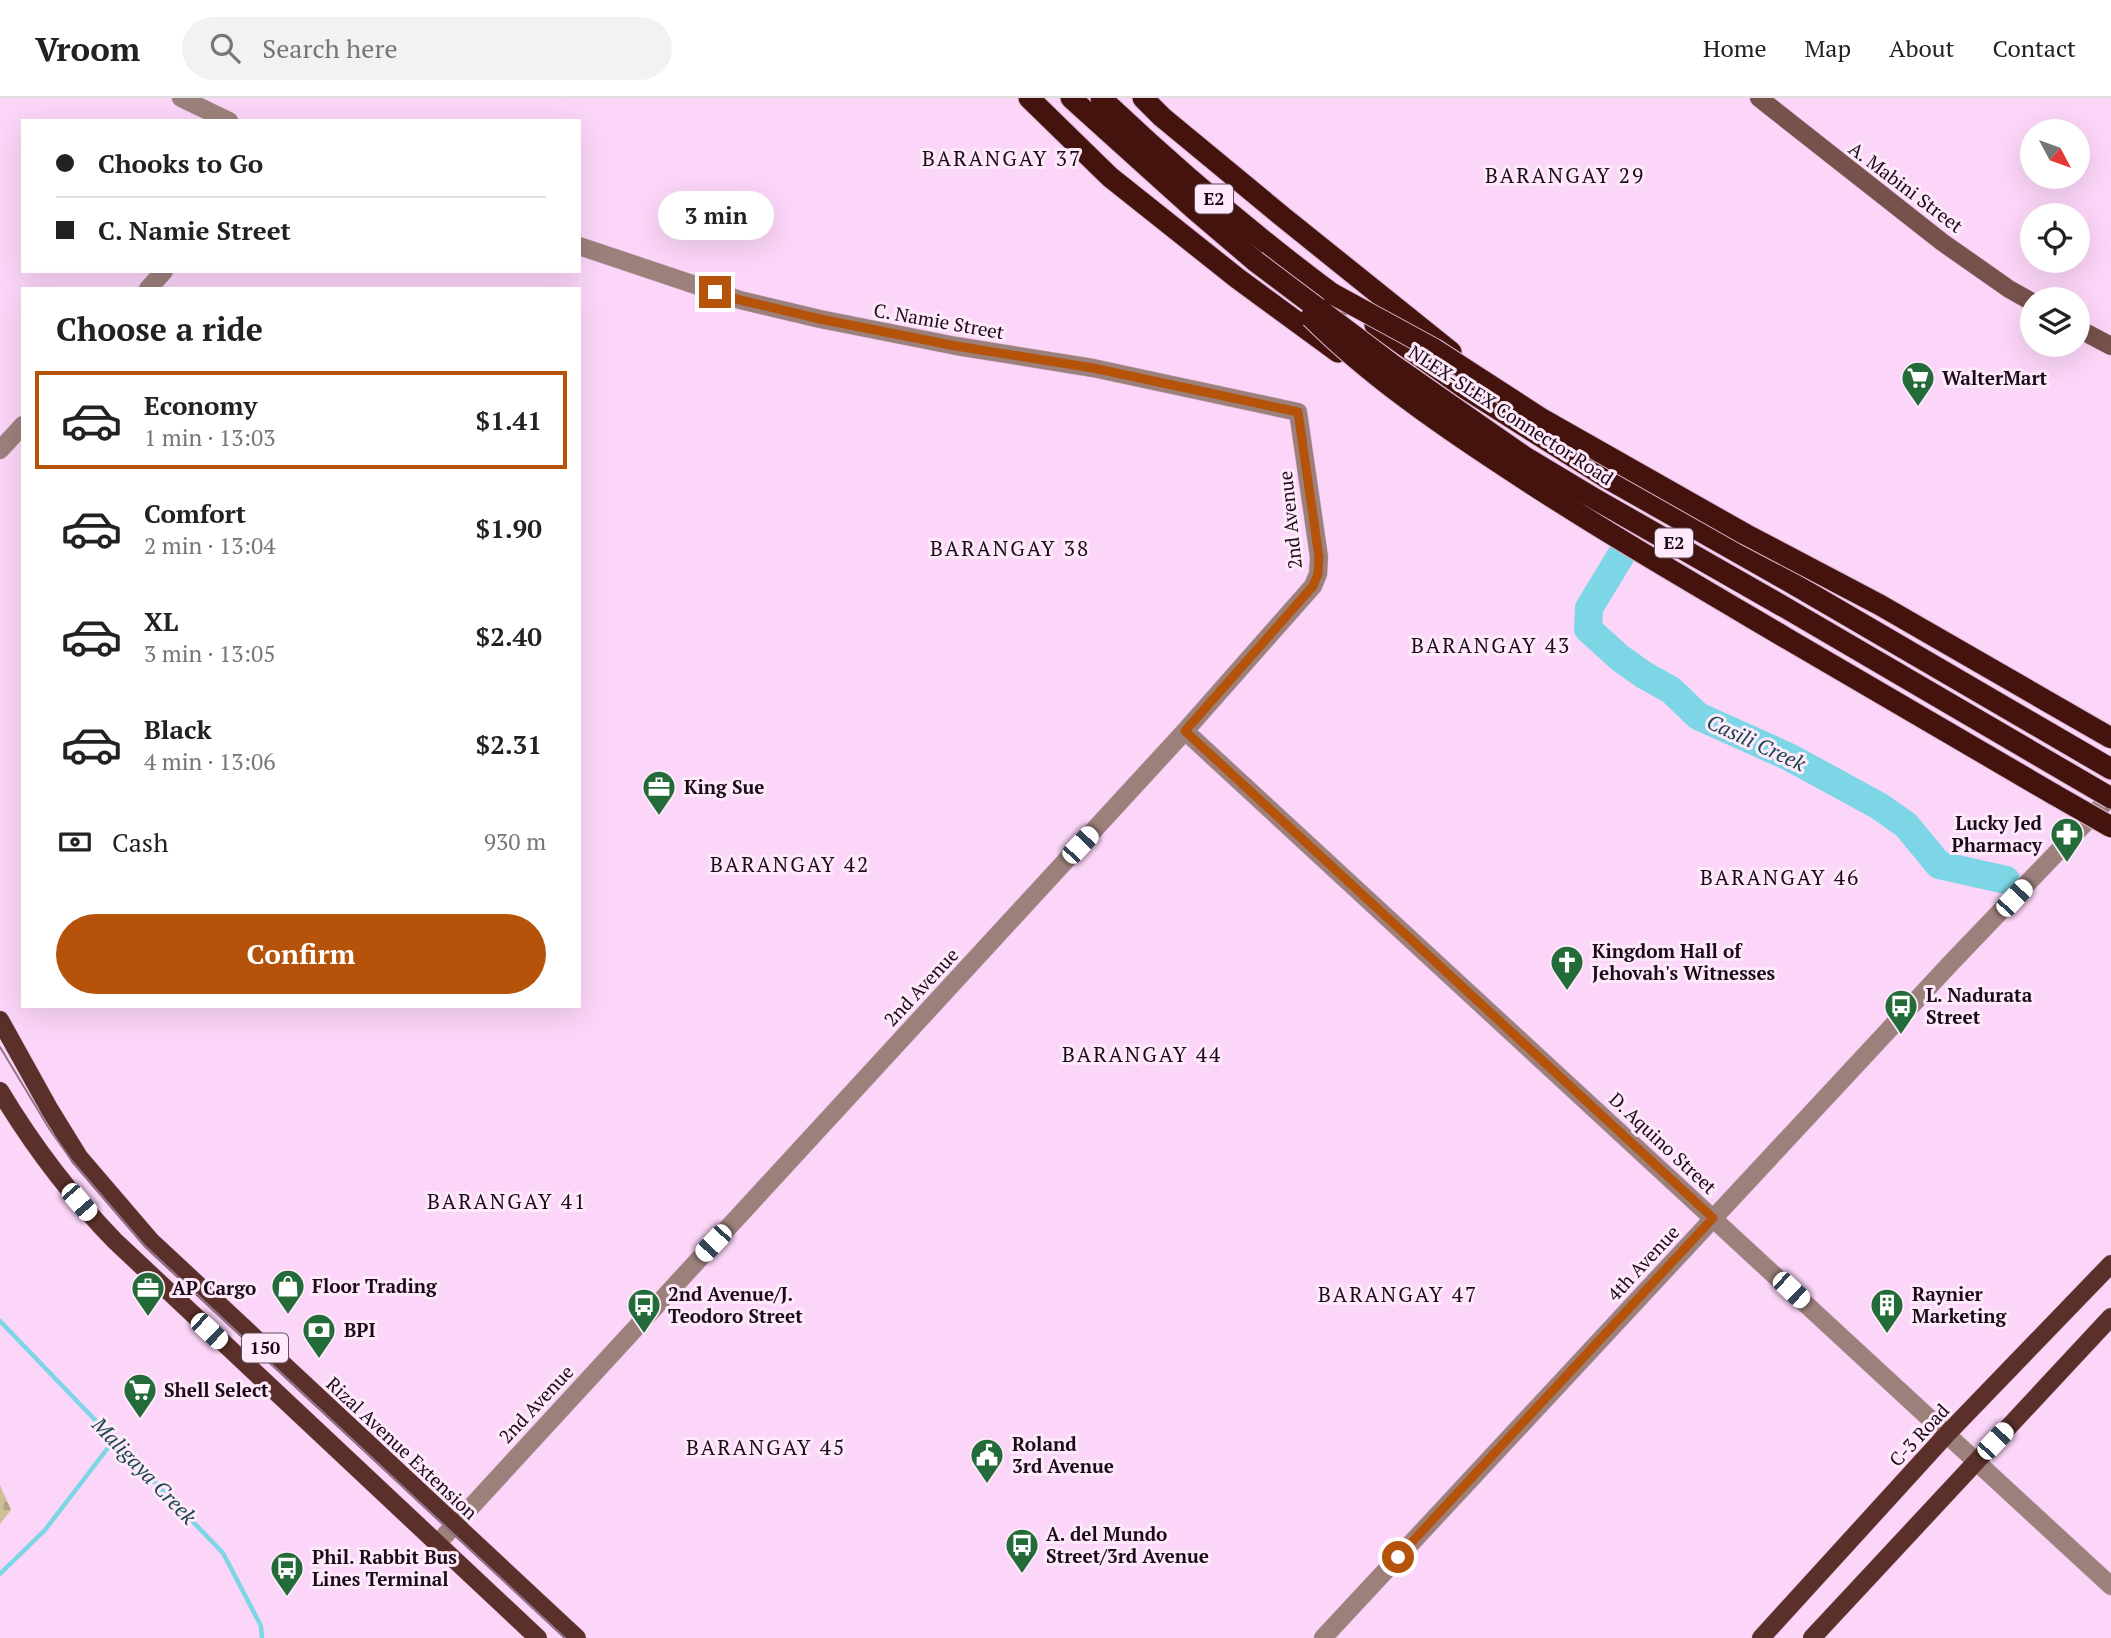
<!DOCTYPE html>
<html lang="en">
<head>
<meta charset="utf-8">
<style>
  body { margin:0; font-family:"PT Serif",serif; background:#f2f2f2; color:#222; height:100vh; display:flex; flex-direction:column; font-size:26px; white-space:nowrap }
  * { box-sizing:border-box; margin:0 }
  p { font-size:23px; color:#767676 }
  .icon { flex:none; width:38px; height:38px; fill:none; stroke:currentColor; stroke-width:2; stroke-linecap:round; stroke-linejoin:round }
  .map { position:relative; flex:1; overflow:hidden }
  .details { position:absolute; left:21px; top:189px; width:560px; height:721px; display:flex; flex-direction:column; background:#fff; border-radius:0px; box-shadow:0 7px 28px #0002 }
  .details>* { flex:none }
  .guide { position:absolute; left:21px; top:21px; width:560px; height:154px; border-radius:0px; box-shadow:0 7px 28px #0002; display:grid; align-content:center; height:154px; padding:0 35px; background:#fff }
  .needle { width:46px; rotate:131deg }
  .fabs { position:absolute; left:2020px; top:21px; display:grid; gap:14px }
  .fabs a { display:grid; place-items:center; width:70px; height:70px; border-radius:50%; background:#fff; box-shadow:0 7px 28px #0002; font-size:35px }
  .end { position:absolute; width:32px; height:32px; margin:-16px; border:9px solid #b45309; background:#fff; box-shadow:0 0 0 4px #fff }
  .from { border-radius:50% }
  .bubble { position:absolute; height:49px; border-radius:24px; background:#fff; box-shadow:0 7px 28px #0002; font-size:23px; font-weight:600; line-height:49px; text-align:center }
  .car { position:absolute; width:21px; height:42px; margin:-21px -10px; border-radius:9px; box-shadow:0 0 5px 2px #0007; background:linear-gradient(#fff 24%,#345 0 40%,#fff 0 76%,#345 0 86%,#fff 0) }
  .guide b { display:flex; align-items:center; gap:24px; height:66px; font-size:26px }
  .guide b+b { border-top:2px solid #e0e0e0 }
  .guide i { width:18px; height:18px; background:#222 }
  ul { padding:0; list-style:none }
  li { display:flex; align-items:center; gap:21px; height:98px; margin:0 14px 10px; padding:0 21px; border:4px solid transparent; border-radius:0px }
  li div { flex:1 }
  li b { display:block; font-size:26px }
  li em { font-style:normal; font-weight:600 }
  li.active { border-color:#b45309 }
  li>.icon { width:63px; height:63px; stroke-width:1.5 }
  h2 { padding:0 35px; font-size:32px; line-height:84px }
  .pay { display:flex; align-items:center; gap:18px; height:77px; padding:0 35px; font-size:26px }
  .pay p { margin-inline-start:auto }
  .button { display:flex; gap:14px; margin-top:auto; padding:14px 35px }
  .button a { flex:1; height:80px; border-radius:42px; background:#b45309; color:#fff; font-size:28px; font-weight:600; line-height:80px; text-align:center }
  header { display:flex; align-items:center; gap:42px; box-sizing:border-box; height:98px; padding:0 35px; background:#fff; border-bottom:2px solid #e0e0e0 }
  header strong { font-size:33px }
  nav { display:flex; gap:38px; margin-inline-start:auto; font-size:24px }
  .search { width:490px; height:63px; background:#f2f2f2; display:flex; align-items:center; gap:18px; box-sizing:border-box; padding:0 24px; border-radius:38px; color:#767676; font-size:26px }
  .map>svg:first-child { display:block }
</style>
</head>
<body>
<header>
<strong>Vroom</strong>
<div class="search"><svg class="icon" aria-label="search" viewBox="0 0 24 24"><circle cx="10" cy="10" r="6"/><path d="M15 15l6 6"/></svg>Search here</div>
<nav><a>Home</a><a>Map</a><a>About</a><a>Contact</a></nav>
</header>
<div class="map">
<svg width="2111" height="1540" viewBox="0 0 2111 1540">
  <defs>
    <pattern id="cemetery-stones" width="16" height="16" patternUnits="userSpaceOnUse" patternTransform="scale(1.75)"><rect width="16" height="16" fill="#cfbf96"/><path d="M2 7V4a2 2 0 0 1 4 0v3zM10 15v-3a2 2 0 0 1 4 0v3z" fill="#b1a381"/></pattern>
  </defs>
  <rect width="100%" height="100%" fill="#fcd6f8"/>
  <path fill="url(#cemetery-stones)" d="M0,1387L11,1412L0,1426Z"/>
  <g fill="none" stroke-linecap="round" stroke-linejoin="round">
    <path stroke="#7dd6e5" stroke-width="4.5" d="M0,1223L223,1455L261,1528L262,1540
      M0,1476L45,1432L114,1342"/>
    <path stroke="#7dd6e5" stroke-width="28" d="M1623,454L1589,510L1588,531L1620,560L1644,577L1671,592L1698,618L1789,659L1879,708L1906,727L1939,767L2006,782"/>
    <defs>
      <path id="tertiary" d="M181,0L229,23
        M148,191L164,173
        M0,352L23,327
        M1185,633L2111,1488
        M437,1446L1185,633L1313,488L1318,476L1319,459L1298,314L1093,270L956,248L820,221L740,202L579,148
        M1323,1540L1950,866L2111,698"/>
      <path id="secondary" d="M1759,0L1942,144L2009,191L2032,204
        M2077,230L2111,248"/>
      <path id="primary" d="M0,922L50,1012L79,1059L151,1143L577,1540
        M0,993C33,1048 70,1097 115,1143L538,1540
        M1761,1540L1947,1336L2111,1166
        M1812,1540L2111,1219"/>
      <path id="motorway" d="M1029,0L1110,79L1237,180L1338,254
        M1071,0L1194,111L1255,163
        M1101,0C1178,73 1260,143 1346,206
        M1143,0L1162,19L1283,119L1451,254
        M1375,227L1466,291L1605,379L1797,488L2111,671
        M1786,540L2055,697"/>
    </defs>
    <use href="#tertiary" stroke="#d8b6d4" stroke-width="19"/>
    <use href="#secondary" stroke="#d8b6d4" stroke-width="19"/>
    <use href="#primary" stroke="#d8b6d4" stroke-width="19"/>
    <use href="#motorway" stroke="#d8b6d4" stroke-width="23"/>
    <use href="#tertiary" stroke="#9c807c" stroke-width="18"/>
    <use href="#secondary" stroke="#77514b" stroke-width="18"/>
    <use href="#primary" stroke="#5c302a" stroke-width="18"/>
    <use href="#motorway" stroke="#44130d" stroke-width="21"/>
    <path stroke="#90758d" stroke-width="2" d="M0,949L50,1032L72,1063L144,1147L565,1540"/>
    <defs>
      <path id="motorway-bridge" d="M1255,163L1390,265L1525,359L1595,401L1786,510L2111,700
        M1333,196L1434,251L1542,321L1745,436L1880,507L2111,640
        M1311,219C1368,276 1437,324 1504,368C1596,429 1691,484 1786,540
        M2055,697L2111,729"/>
    </defs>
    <use href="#motorway-bridge" stroke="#d8b6d4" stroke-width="23" stroke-linecap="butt"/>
    <use href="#motorway-bridge" stroke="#44130d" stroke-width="21"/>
  </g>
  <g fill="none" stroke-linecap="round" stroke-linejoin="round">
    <path stroke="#b45309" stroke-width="9" d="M715,194L740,202L820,221L956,248L1093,270L1298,314L1319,459L1318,476L1313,488L1185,633L1713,1120L1398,1459"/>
  </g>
  <defs>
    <symbol id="supermarket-pin" viewBox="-11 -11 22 30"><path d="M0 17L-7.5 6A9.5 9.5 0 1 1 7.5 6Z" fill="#236b38" stroke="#feeafb"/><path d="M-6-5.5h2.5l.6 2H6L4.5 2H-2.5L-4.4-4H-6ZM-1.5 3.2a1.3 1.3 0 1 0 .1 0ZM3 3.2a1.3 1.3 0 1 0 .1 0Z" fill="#fff"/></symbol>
    <symbol id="office-pin" viewBox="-11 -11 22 30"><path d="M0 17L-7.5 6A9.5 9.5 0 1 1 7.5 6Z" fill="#236b38" stroke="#feeafb"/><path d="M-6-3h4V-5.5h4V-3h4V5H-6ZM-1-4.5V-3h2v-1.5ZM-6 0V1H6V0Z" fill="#fff"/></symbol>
    <symbol id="pharmacy-pin" viewBox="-11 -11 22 30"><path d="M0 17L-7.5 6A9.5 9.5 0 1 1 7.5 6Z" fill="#236b38" stroke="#feeafb"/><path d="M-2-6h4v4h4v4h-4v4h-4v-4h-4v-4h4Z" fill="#fff"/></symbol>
    <symbol id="church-pin" viewBox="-11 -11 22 30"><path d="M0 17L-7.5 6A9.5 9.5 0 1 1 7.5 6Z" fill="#236b38" stroke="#feeafb"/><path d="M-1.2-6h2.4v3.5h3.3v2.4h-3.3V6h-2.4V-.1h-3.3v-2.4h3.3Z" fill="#fff"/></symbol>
    <symbol id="bus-pin" viewBox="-11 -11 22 30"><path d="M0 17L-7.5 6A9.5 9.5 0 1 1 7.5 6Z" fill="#236b38" stroke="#feeafb"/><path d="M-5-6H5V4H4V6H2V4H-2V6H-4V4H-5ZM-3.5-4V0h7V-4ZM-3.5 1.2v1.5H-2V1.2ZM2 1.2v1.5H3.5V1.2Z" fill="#fff"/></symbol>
    <symbol id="shop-pin" viewBox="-11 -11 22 30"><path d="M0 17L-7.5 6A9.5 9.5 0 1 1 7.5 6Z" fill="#236b38" stroke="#feeafb"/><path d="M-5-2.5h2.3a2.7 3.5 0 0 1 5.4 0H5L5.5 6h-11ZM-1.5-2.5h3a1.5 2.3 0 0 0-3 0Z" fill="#fff"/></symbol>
    <symbol id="building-pin" viewBox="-11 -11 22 30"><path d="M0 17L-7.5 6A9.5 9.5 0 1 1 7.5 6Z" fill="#236b38" stroke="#feeafb"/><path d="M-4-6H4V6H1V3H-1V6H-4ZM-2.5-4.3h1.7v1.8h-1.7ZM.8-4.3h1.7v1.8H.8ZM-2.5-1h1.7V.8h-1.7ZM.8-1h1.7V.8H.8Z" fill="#fff"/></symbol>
    <symbol id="bank-pin" viewBox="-11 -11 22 30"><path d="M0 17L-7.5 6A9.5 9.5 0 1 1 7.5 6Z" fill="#236b38" stroke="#feeafb"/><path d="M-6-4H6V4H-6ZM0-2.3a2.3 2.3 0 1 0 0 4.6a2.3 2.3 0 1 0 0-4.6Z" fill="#fff"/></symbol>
    <symbol id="civic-pin" viewBox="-11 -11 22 30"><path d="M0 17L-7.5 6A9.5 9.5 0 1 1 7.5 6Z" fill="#236b38" stroke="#feeafb"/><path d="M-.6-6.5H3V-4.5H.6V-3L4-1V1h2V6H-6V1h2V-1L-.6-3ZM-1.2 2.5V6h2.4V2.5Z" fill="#fff"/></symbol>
  </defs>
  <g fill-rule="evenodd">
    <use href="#supermarket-pin" x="1899" y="261" width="38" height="52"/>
    <use href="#office-pin" x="640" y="670" width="38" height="52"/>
    <use href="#pharmacy-pin" x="2048" y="717" width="38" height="52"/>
    <use href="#church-pin" x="1548" y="845" width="38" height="52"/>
    <use href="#bus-pin" x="1882" y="889" width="38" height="52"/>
    <use href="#shop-pin" x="269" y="1169" width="38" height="52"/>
    <use href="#office-pin" x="129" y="1171" width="38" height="52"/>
    <use href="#bus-pin" x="625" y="1188" width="38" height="52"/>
    <use href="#building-pin" x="1868" y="1188" width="38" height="52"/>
    <use href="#bank-pin" x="300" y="1213" width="38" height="52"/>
    <use href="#supermarket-pin" x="121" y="1273" width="38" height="52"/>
    <use href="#civic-pin" x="968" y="1338" width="38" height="52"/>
    <use href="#bus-pin" x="1003" y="1428" width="38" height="52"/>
    <use href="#bus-pin" x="268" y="1451" width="38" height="52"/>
  </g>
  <g text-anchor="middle" stroke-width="6" stroke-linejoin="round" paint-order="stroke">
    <g fill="#feeafb" stroke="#5f4e5d" stroke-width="2">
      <rect x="1195" y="86.5" width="38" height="29" rx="5"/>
      <rect x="1655" y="430.5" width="38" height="29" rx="5"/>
      <rect x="242" y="1235.5" width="46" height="29" rx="5"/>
    </g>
    <g font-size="18" font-weight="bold" fill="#1b0b19">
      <text x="1214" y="107">E2</text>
      <text x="1674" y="451">E2</text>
      <text x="265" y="1256">150</text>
    </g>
    <g font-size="19" fill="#1b0b19" stroke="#feeafb">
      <text transform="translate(1906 89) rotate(37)" y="7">A. Mabini Street</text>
      <text transform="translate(939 223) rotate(10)" y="7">C. Namie Street</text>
      <text transform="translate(1511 317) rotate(33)" y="7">NLEX-SLEX Connector Road</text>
      <text transform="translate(1290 422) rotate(-96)" y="7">2nd Avenue</text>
      <text transform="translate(921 889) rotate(-47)" y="7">2nd Avenue</text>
      <text transform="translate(1663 1045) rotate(43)" y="7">D. Aquino Street</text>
      <text transform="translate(1643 1165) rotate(-47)" y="7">4th Avenue</text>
      <text transform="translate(536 1306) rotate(-47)" y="7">2nd Avenue</text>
      <text transform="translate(1919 1337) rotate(-47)" y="7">C-3 Road</text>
      <text transform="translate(402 1350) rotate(43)" y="7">Rizal Avenue Extension</text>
    </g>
    <g font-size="19" font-weight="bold" fill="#1b0b19" stroke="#feeafb" text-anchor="start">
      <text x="1942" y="287">WalterMart</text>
      <text x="684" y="696">King Sue</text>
      <text x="2042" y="732" text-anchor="end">Lucky Jed<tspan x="2042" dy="22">Pharmacy</tspan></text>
      <text x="1592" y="860">Kingdom Hall of<tspan x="1592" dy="22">Jehovah's Witnesses</tspan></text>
      <text x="1926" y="904">L. Nadurata<tspan x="1926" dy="22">Street</tspan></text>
      <text x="312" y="1195">Floor Trading</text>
      <text x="172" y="1197">AP Cargo</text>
      <text x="668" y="1203">2nd Avenue/J.<tspan x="668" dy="22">Teodoro Street</tspan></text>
      <text x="1912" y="1203">Raynier<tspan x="1912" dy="22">Marketing</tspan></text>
      <text x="344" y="1239">BPI</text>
      <text x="164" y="1299">Shell Select</text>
      <text x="1012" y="1353">Roland<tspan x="1012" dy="22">3rd Avenue</tspan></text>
      <text x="1046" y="1443">A. del Mundo<tspan x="1046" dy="22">Street/3rd Avenue</tspan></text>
      <text x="312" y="1466">Phil. Rabbit Bus<tspan x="312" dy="22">Lines Terminal</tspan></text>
    </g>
    <g font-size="21" letter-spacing="2" fill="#1b0b19" stroke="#feeafb">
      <text x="1002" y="68">BARANGAY 37</text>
      <text x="1565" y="85">BARANGAY 29</text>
      <text x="1010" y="458">BARANGAY 38</text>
      <text x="1491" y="555">BARANGAY 43</text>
      <text x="790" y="774">BARANGAY 42</text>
      <text x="1780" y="787">BARANGAY 46</text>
      <text x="1142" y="964">BARANGAY 44</text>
      <text x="507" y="1111">BARANGAY 41</text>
      <text x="1398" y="1204">BARANGAY 47</text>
      <text x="766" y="1357">BARANGAY 45</text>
    </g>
    <g font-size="21" font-style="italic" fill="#1e474e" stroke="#feeafb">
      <text transform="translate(1756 645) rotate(25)" y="7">Casili Creek</text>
      <text transform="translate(144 1373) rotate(46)" y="7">Maligaya Creek</text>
    </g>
  </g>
</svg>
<div class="fabs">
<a><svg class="needle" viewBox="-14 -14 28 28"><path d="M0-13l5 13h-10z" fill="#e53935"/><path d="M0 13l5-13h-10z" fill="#767676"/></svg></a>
<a><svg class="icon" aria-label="locate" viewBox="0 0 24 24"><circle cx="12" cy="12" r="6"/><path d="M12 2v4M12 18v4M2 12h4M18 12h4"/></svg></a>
<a><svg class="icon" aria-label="layers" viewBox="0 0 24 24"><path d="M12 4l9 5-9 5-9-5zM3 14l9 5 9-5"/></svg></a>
</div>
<i class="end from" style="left:1398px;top:1459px"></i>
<i class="end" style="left:715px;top:194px"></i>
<div class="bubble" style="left:658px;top:93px;width:116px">3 min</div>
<i class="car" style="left:1080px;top:747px;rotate:43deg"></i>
<i class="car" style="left:2014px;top:800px;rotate:43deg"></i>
<i class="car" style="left:79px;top:1104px;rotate:139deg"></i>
<i class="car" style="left:713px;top:1145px;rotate:223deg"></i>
<i class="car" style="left:1791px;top:1192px;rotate:133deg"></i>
<i class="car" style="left:209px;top:1233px;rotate:133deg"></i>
<i class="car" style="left:1995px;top:1343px;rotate:43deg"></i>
<div class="guide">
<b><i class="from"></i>Chooks to Go</b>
<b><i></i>C. Namie Street</b>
</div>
<section class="details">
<h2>Choose a ride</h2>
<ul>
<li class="active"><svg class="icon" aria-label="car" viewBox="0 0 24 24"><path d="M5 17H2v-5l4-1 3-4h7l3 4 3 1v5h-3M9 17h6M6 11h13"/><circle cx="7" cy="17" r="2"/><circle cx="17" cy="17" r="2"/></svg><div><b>Economy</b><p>1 min · 13:03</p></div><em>$1.41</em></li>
<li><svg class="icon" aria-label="car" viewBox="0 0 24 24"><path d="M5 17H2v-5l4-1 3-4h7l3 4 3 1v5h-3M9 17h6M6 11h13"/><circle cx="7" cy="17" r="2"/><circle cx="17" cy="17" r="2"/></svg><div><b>Comfort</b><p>2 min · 13:04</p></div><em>$1.90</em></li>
<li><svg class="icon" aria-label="car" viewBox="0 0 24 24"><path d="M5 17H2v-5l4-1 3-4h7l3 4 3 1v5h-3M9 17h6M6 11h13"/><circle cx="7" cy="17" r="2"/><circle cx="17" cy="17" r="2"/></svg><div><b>XL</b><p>3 min · 13:05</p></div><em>$2.40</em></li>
<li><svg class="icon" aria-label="car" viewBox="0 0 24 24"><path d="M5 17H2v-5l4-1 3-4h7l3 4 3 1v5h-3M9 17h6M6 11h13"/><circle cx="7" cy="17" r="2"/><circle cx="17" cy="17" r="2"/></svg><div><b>Black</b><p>4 min · 13:06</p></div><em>$2.31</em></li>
</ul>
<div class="pay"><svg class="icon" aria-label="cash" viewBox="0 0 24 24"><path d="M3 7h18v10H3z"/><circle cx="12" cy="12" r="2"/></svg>Cash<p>930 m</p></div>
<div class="button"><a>Confirm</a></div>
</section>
</div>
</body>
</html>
